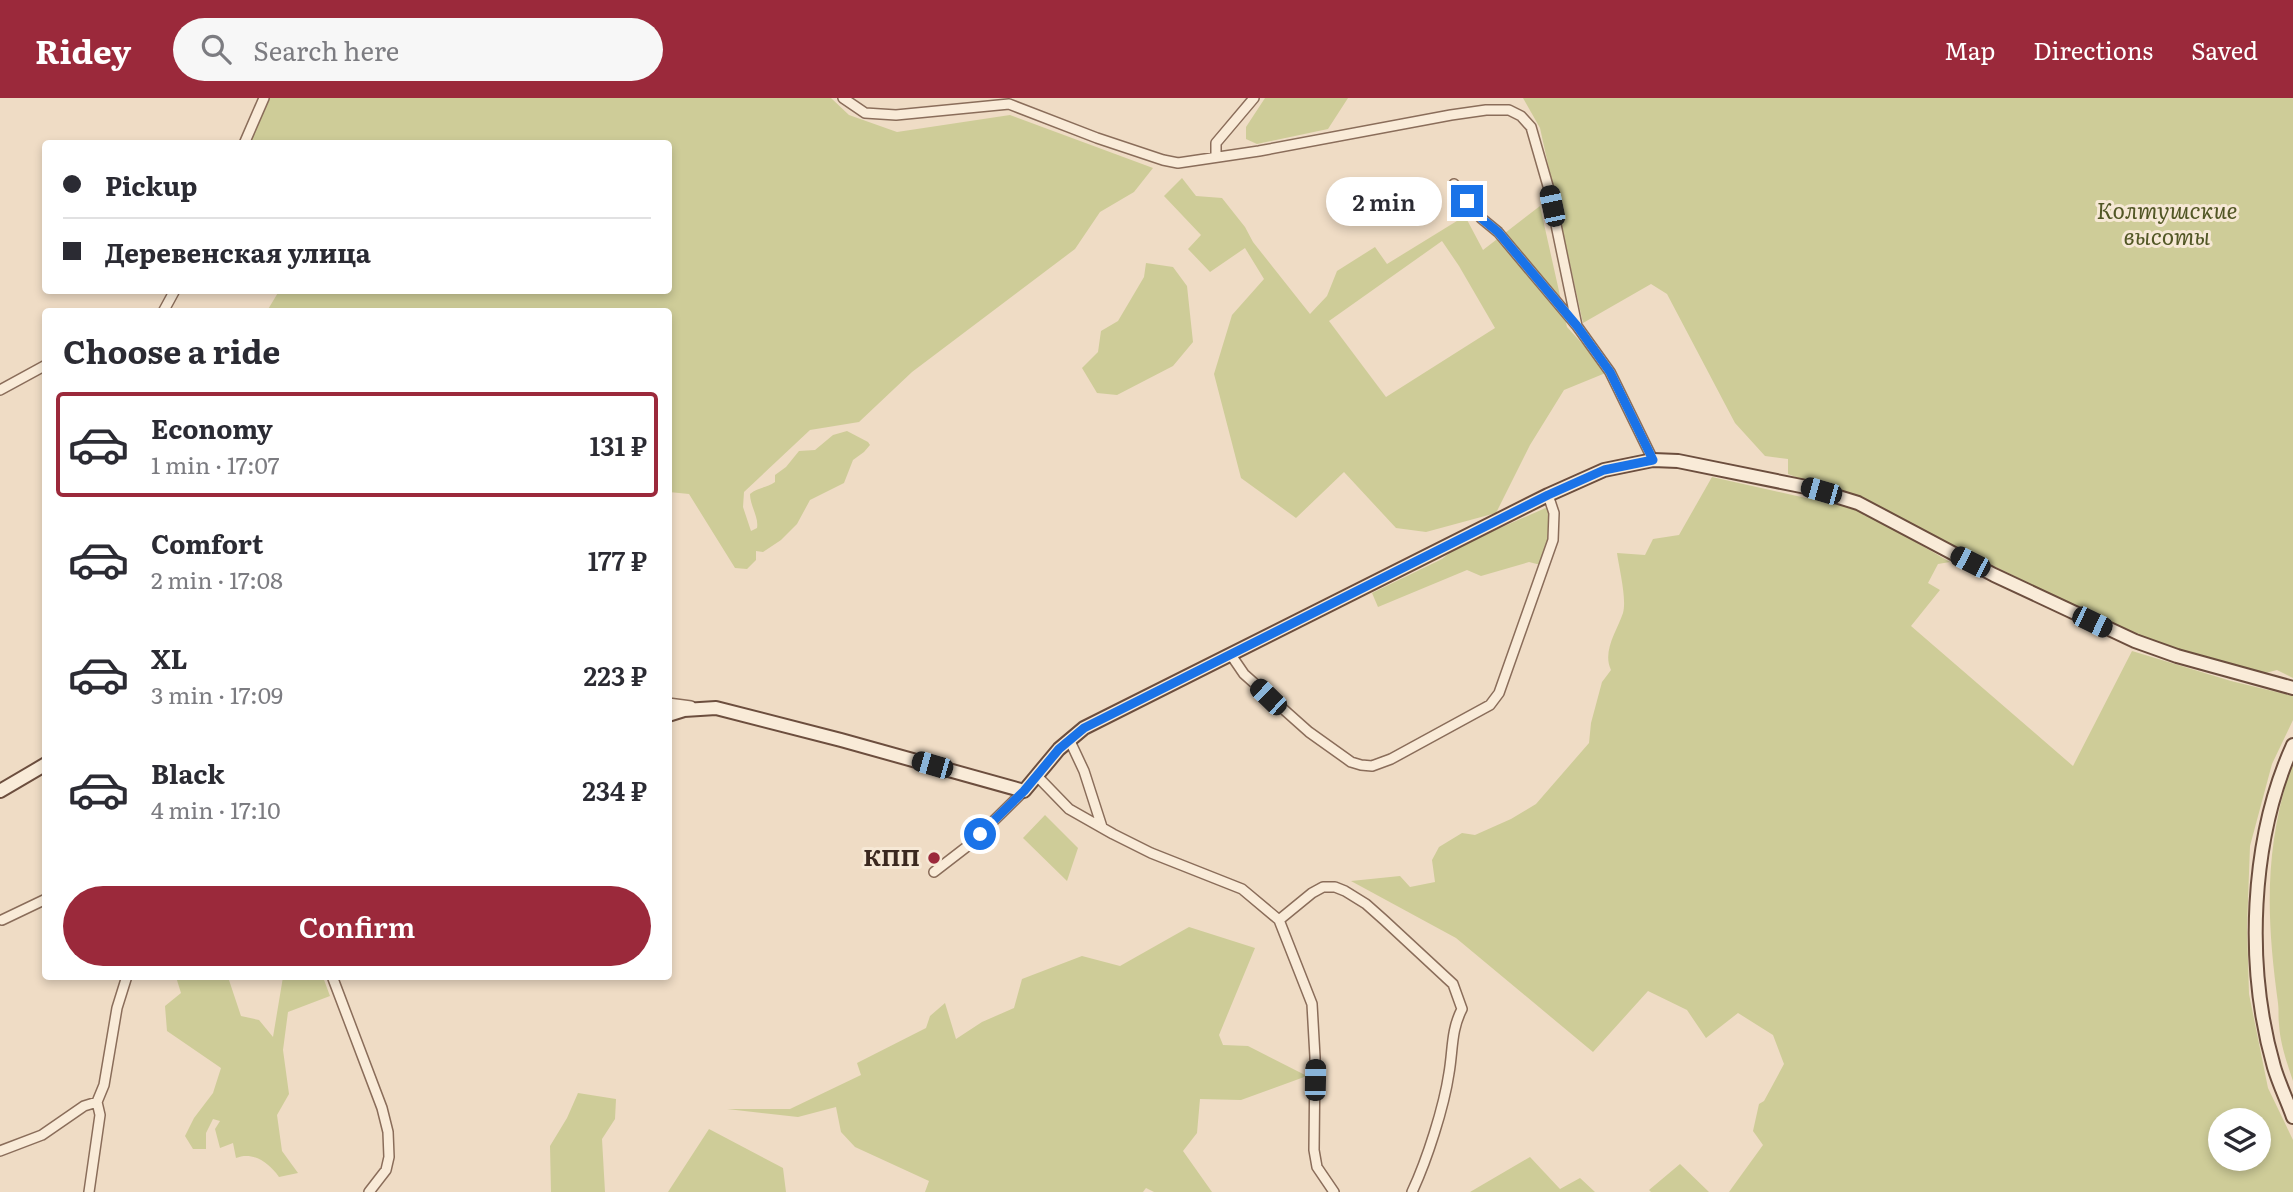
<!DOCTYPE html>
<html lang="en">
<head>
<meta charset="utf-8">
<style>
  body { margin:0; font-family:Literata,serif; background:#f7f7f7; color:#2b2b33; height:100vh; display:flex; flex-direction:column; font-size:26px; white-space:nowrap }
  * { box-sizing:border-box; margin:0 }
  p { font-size:23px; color:#7c7c81 }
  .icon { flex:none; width:38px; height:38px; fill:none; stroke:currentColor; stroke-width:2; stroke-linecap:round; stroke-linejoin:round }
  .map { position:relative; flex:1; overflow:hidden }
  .side { position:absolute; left:42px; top:210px; width:630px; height:672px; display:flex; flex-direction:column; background:#fff; border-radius:7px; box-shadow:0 4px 10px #0003 }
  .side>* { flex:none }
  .guide { position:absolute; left:42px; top:42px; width:630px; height:154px; border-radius:7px; box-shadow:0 4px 10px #0003; display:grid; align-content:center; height:154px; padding:0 21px; background:#fff }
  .controls { position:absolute; left:2208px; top:1010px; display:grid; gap:14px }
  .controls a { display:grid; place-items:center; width:63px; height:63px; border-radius:50%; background:#fff; box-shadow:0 4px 10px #0003; font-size:35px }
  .end { position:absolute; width:32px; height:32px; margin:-16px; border:9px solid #1a73e8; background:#fff; box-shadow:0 0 0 4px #fff }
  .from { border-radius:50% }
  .bubble { position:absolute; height:49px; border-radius:24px; background:#fff; box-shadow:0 4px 10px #0003; font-size:23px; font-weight:600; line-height:49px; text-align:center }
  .car { position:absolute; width:21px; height:42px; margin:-21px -10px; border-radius:9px; box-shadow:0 0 5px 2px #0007; background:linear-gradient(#222 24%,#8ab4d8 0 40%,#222 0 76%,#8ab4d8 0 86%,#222 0) }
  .guide b { display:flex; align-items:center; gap:24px; height:66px; font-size:26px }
  .guide b+b { border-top:2px solid #e1e1e2 }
  .guide i { width:18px; height:18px; background:#2b2b33 }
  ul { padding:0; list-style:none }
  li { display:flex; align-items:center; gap:21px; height:105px; margin:0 14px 10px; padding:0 7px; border:4px solid transparent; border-radius:7px }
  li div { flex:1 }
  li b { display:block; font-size:26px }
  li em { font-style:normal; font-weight:600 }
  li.on { border-color:#9b293b }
  li>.icon { width:63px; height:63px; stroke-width:1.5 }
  h2 { padding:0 21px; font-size:32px; line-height:84px }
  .button { display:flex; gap:14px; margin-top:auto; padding:14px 21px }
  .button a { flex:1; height:80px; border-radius:42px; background:#9b293b; color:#fff; font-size:28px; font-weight:600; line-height:80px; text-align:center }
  header { display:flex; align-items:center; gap:42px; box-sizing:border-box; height:98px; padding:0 35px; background:#9b293b; color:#fff }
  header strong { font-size:33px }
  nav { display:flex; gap:38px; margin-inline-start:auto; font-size:24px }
  .search { width:490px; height:63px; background:#f7f7f7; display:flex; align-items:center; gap:18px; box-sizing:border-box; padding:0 24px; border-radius:38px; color:#7c7c81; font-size:26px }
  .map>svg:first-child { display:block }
</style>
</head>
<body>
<header>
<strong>Ridey</strong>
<div class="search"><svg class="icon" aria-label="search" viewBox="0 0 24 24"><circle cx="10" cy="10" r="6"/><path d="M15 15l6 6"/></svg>Search here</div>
<nav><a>Map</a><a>Directions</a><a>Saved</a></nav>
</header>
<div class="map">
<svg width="2293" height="1094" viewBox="0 0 2293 1094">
  <rect width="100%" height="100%" fill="#efdcc5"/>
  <path fill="#cecc98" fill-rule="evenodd" d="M270,0H831L849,17L897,34L1010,17L1153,70L1134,94L1100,114L1075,151L912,274L859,324L810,332L744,394L743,409L751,433L757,430C759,419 750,408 750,396C758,389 767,390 775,384V377L786,369L799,353L815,352L833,337L847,333L868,344L870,347L864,354L853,362L844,385L810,402L797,426L781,442L763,454L756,453V462L747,471L735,470L689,396L669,394L668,214L267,213L279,193L668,192V46H248Z
    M1265,0H1348L1328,31L1257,46L1246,41V29Z
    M1523,0H2293V580L2277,572L2258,577L2128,535L1884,413L1871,418L1950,464L1938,466L1928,485L1940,492L1911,528L2073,668L2132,553L2231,583L2293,598V622L2272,666L2250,748L2247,829L2249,896L2268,990L2293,1042V1094H1729L1763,1047L1753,1033L1759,1006L1764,1003L1784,966L1773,937L1738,915L1706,940L1687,912L1648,893L1593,954L1456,840L1351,783L1400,778L1410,789L1435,784L1432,762L1439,749L1462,735L1475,737L1511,721L1536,706L1589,645L1591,625L1602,584L1611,572C1602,553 1617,533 1623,515C1627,501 1619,470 1617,455L1645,457L1653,441L1679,437L1712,379L1806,400L1852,404L1865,418L1880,411L1788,376V361L1765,358L1735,325L1667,196L1651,186L1583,225L1540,30ZM2221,1022H2259V1060H2221Z
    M1182,80L1196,98L1222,100L1245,129L1253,144L1310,216L1327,198L1337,173L1375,149L1387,166L1465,118L1483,152L1540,108L1567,229L1608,274L1564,292L1530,347L1496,415L1426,434L1396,430L1344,374L1296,420L1241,380L1214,276L1232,217L1264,181L1245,150L1210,174L1188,151L1201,137L1164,98ZM1442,143L1459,168L1495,230L1386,299L1329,223Z
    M1146,165L1173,169L1187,188L1193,244L1173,268L1117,297L1097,295L1082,270L1098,254L1101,233L1118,223L1144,179Z
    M1550,408L1549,441L1541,467L1529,464L1481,478L1467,472L1378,509L1372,495L1442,461L1457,449Z
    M2293,663V983C2287,965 2280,945 2279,926C2278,919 2279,912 2278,905C2266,817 2264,749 2293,663Z
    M1045,717L1078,750L1067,783L1023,740Z
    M1189,829L1255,850L1219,937L1223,947L1248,948L1307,978L1241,1002L1200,1001L1197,1035L1183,1053L1212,1094H1154L1146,1090L1143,1094H925L929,1083L855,1049L841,1034L836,1009L798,1019L727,1011H790L861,977L857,965L926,930L930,918L945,905L956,941L982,924L1014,910L1022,881L1082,858L1120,868Z
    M176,879H228L241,918L259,922L273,939L283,879H323L330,898L288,914L283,952L289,996L277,1017L282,1053L298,1075L279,1079C269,1065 253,1053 236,1060L233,1045L220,1050L215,1031L220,1023L213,1021L206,1035V1051H193L185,1038L194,1020L213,995L221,970L167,933L165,908L181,895Z
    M578,995L616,1001L615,1021L602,1041L605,1094H551L550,1048L567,1020Z
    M709,1031L783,1070L786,1094H668Z
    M1530,1059L1560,1091L1580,1080L1595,1094H1470Z
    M1680,1066L1709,1094H1651L1649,1092Z"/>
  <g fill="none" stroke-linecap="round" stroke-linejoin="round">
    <defs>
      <path id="street" d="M843,0L865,15L896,17L1009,6L1097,40L1163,62L1178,65L1259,53L1451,17L1486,12H1509L1521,18L1531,29L1548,88L1577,228
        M244,46L264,0
        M1216,59V45L1254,0
        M1454,86L1481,120L1498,134L1577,228L1610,274L1653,362
        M163,214L175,192
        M0,292L46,267
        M1231,557L1244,576L1309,634L1351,664L1361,667L1372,668L1391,661L1490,607L1499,595L1553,442L1554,415L1548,397
        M668,605L691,608
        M1069,641L1084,673L1102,729
        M1036,677L1069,711L1113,736L1151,755L1242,791L1279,822L1312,906L1315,959L1314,1052L1317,1069L1334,1094
        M934,774L969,747L1024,693
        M2,822L46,801
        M1279,822L1312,795L1323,789H1335L1345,793L1366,806L1384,822L1453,886L1462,911C1451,932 1453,952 1449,975C1444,1009 1427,1062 1412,1094
        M332,878L382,1010L388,1034L389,1059L386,1072L369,1094
        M0,1053L42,1037L84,1008L97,1004
        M89,1094L100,1017L97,1004L104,987L117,910L127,878"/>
      <path id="secondary" d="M668,617L684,612L716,610L841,642L1024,693L1059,651L1084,630L1548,397L1604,372L1653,362L1678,363L1806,389L1858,405L1994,477L2135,543L2177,558L2293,590
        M2293,647C2250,742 2245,868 2274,969C2279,986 2287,1002 2293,1019
        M0,693L46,666"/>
    </defs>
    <use href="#street" stroke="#8a6d5a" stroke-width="12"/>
    <use href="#secondary" stroke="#6c4e3e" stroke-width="16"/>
    <use href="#street" stroke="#f9ebd8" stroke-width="9"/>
    <use href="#secondary" stroke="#f9ebd8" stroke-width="12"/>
  </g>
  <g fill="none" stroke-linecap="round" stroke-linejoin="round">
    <path stroke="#1a73e8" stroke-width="9" d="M980,736L1024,693L1059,651L1084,630L1548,397L1604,372L1653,362L1610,274L1577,228L1498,134L1481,120L1467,103"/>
  </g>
  <circle fill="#9b293b" stroke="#f6e8d5" stroke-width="2.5" cx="934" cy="760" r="7"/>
  <g text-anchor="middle" stroke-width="6" stroke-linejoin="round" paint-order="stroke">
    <g font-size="23" font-style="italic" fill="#525725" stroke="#f6e8d5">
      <text x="2167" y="121">Колтушские<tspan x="2167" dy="26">высоты</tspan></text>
    </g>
    <g font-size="23" font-weight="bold" fill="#3a281f" stroke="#f6e8d5" text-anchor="end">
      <text x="920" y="768">КПП</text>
    </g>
  </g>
</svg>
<div class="controls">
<a><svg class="icon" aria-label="layers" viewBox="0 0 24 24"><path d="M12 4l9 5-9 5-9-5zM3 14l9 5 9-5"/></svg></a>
</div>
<i class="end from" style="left:980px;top:736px"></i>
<i class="end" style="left:1467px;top:103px"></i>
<div class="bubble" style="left:1326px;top:79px;width:116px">2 min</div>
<i class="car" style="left:1552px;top:108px;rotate:348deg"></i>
<i class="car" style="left:1821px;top:393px;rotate:286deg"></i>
<i class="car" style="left:1970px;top:464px;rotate:297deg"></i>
<i class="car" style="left:2092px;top:524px;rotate:116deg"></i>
<i class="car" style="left:1268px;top:599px;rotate:314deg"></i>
<i class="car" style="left:932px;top:667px;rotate:286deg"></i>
<i class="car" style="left:1315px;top:982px;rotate:1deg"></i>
<div class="guide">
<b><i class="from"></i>Pickup</b>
<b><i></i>Деревенская улица</b>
</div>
<section class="side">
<h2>Choose a ride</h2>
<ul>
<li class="on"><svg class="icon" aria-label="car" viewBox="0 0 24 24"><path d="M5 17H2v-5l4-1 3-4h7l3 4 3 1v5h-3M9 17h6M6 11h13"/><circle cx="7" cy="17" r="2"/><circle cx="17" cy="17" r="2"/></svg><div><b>Economy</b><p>1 min · 17:07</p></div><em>131 ₽</em></li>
<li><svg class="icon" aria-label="car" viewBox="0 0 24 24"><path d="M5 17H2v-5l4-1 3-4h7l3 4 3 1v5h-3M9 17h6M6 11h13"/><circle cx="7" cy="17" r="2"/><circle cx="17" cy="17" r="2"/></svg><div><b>Comfort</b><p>2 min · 17:08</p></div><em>177 ₽</em></li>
<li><svg class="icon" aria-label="car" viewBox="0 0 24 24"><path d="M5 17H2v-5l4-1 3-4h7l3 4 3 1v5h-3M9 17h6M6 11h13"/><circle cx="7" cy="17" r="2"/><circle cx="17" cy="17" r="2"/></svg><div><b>XL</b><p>3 min · 17:09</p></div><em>223 ₽</em></li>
<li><svg class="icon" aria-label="car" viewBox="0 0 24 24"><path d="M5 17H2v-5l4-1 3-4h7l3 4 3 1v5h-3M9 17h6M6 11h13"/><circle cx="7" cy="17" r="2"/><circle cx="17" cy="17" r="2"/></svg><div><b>Black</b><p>4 min · 17:10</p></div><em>234 ₽</em></li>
</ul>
<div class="button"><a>Confirm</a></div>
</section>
</div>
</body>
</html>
